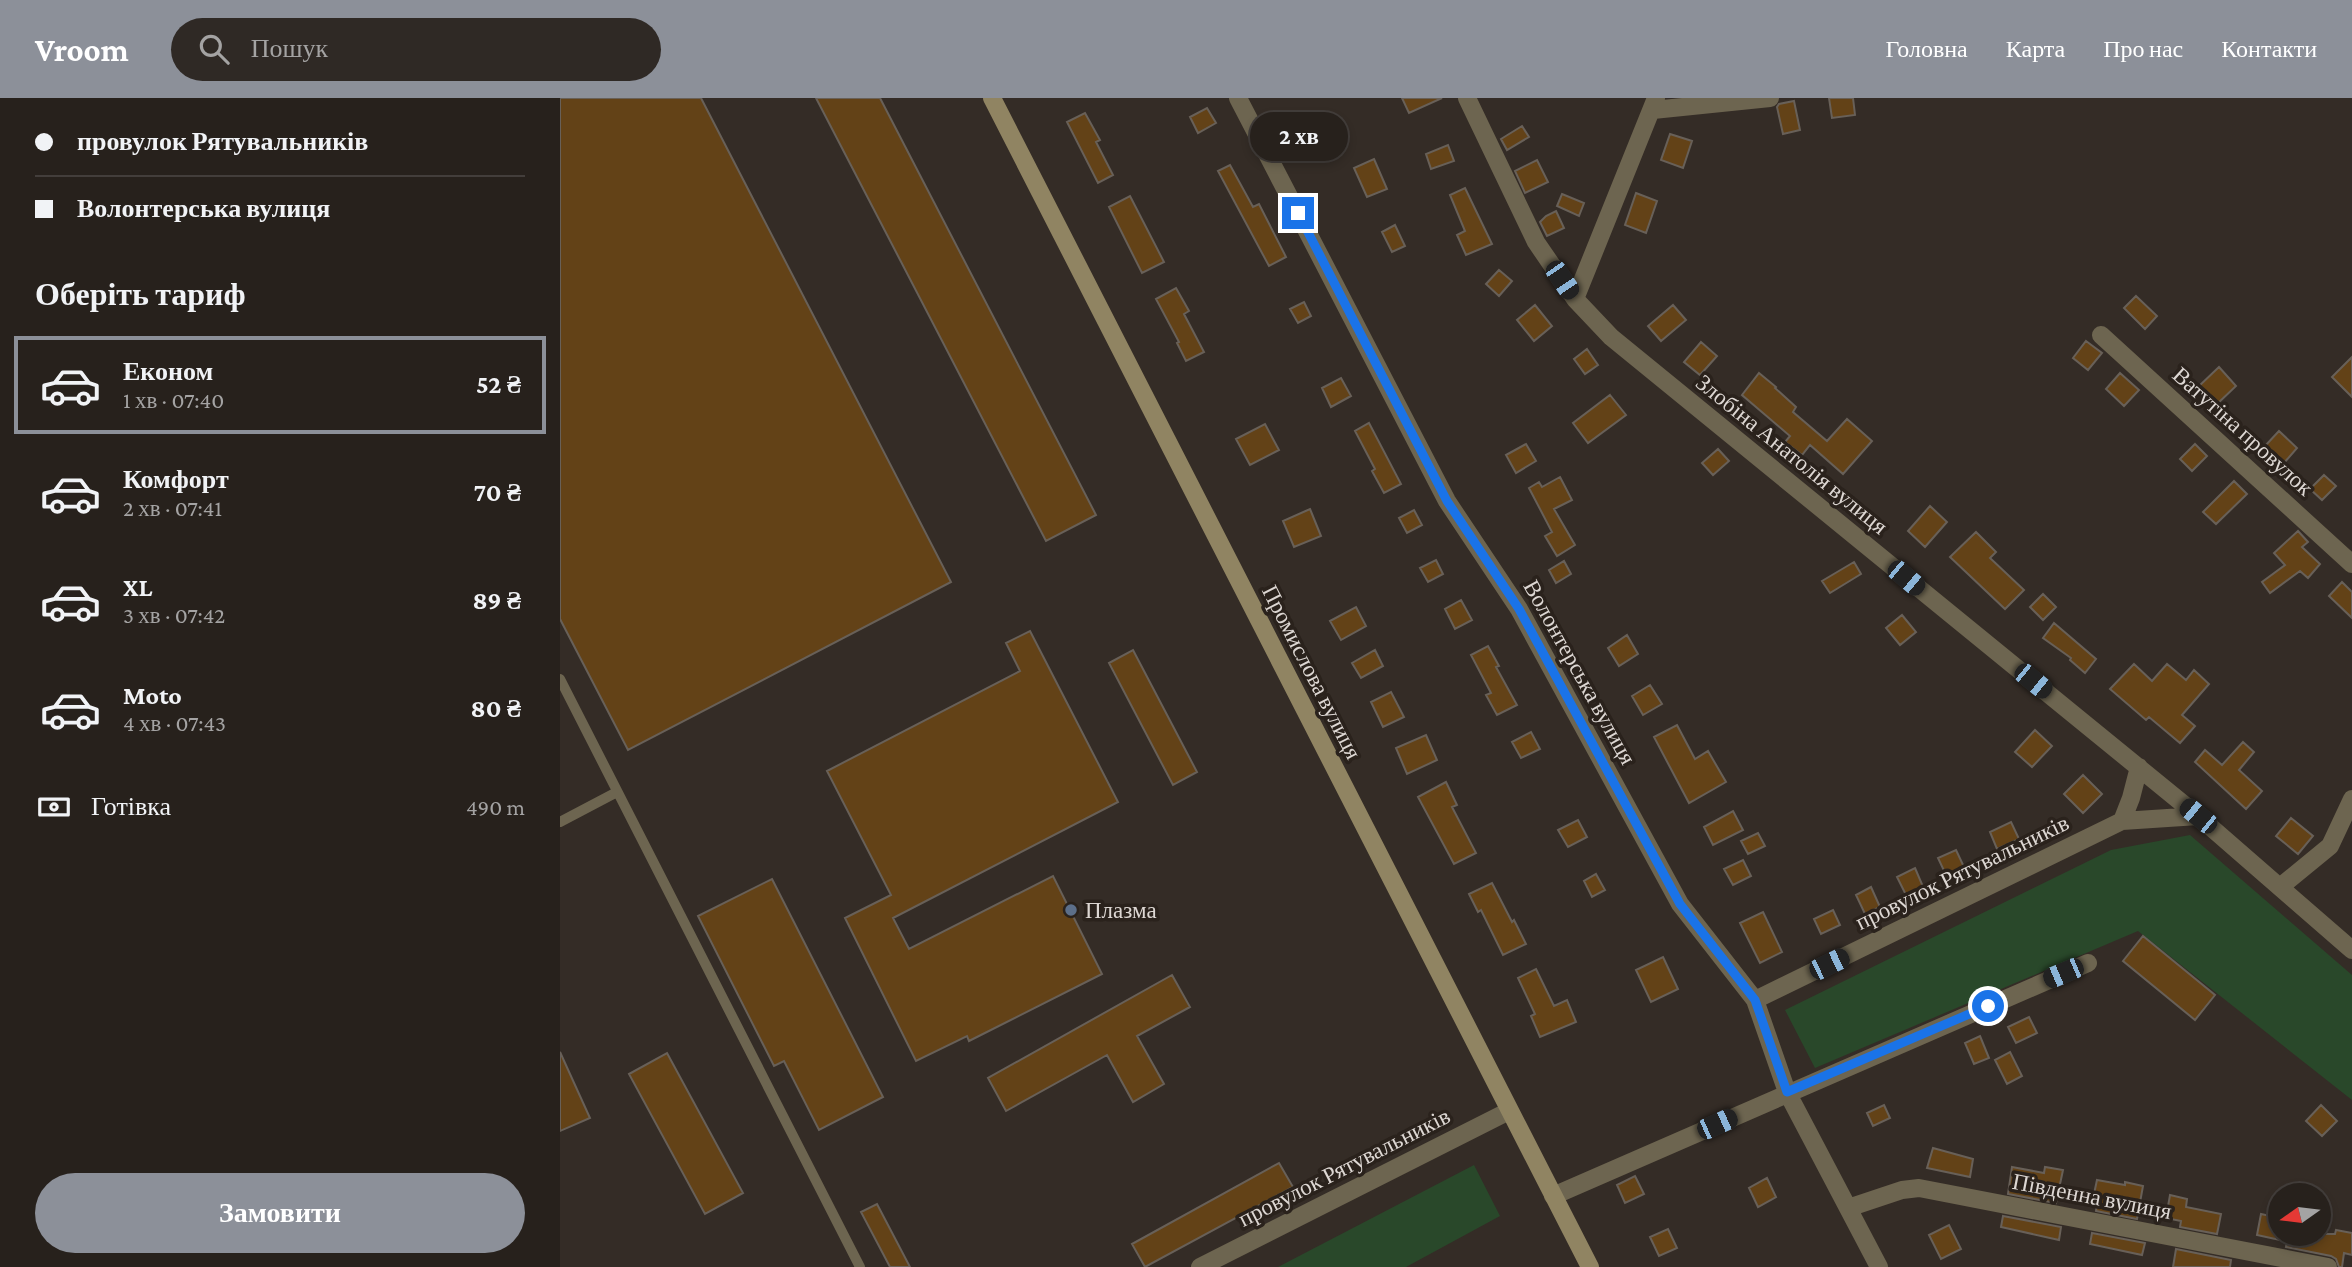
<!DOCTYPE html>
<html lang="uk">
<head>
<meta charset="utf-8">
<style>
  body { margin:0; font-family:"Crimson Pro",serif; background:#2f2925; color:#f1f3f6; height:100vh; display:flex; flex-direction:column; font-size:26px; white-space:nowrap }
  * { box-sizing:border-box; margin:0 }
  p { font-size:23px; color:#a4a3a3 }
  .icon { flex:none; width:38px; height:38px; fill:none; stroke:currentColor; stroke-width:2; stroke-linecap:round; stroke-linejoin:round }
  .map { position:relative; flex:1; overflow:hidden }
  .panel { display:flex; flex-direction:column; background:#27211c; width:560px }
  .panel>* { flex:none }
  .hud { display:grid; align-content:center; height:154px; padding:0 35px; background:#27211c }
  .needle { width:46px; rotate:256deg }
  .fabs { position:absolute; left:1708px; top:1085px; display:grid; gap:14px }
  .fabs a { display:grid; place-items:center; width:63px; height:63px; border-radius:50%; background:#27211c; box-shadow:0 4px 10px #0003,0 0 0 2px #433e3b; font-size:35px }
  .end { position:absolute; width:32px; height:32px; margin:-16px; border:9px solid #1a73e8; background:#fff; box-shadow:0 0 0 4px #fff }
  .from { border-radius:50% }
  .bubble { position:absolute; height:49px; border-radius:24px; background:#27211c; box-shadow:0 4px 10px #0003,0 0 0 2px #433e3b; font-size:23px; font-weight:700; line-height:49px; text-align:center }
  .car { position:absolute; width:21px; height:42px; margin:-21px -10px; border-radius:9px; box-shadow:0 0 5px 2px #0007; background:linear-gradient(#222 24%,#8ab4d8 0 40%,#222 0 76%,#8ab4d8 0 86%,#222 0) }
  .hud b { display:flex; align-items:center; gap:24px; height:66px; font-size:26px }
  .hud b+b { border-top:2px solid #433e3b }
  .hud i { width:18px; height:18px; background:#f1f3f6 }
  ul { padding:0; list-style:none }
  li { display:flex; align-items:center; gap:21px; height:98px; margin:0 14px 10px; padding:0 21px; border:4px solid transparent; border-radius:0px }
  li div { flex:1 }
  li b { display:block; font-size:26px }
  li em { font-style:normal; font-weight:700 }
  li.selected { border-color:#8c9099 }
  li>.icon { width:63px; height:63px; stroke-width:1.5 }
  h2 { padding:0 35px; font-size:32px; line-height:84px }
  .pay { display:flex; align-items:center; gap:18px; height:77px; padding:0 35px; font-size:26px }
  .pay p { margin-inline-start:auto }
  .cta { display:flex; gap:14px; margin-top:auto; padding:14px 35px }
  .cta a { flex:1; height:80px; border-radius:42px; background:#8c9099; color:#fff; font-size:28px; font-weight:700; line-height:80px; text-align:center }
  header { display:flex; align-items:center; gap:42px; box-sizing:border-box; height:98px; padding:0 35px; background:#8c9099; color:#fff }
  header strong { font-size:33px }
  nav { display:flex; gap:38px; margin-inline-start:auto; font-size:24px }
  .search { width:490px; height:63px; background:#2f2925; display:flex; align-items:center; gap:18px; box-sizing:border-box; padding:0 24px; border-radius:38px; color:#a4a3a3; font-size:26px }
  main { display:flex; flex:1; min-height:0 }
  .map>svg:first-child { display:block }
</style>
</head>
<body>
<header>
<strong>Vroom</strong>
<div class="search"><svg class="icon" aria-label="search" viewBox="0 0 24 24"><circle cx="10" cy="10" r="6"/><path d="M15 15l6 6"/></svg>Пошук</div>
<nav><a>Головна</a><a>Карта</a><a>Про нас</a><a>Контакти</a></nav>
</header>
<main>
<section class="panel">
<div class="hud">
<b><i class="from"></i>провулок Рятувальників</b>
<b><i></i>Волонтерська вулиця</b>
</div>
<h2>Оберіть тариф</h2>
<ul>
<li class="selected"><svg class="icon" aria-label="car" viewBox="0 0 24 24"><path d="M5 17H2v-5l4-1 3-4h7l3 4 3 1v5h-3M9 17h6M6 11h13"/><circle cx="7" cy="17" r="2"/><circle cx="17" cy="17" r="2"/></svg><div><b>Економ</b><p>1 хв · 07:40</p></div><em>52 ₴</em></li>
<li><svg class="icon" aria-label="car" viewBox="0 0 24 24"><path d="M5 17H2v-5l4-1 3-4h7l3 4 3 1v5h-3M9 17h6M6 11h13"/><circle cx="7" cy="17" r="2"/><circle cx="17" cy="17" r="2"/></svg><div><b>Комфорт</b><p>2 хв · 07:41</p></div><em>70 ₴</em></li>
<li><svg class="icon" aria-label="car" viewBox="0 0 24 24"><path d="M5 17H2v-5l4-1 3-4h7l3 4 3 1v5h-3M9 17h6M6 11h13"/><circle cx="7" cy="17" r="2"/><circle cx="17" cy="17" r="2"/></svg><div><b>XL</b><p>3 хв · 07:42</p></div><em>89 ₴</em></li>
<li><svg class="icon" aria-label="car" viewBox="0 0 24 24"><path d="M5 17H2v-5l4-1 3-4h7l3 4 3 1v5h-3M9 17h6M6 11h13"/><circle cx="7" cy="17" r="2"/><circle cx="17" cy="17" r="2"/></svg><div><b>Moto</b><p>4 хв · 07:43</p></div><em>80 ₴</em></li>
</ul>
<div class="pay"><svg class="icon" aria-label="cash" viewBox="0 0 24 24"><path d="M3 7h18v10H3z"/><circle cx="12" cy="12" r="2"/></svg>Готівка<p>490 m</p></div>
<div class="cta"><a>Замовити</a></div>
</section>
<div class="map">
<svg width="1792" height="1169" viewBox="0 0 1792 1169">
  <rect width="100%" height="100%" fill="#342c26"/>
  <path fill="#29482a" d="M1630,737L1792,877V1002L1578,833L1255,970L1225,912L1551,752Z
    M914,1067L940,1118L846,1169H718Z"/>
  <path fill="#634217" stroke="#686058" stroke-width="2" d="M0,0H141L391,484L68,652L0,521Z
    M256,0H320L536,417L486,443Z
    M842,0H882L849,15Z
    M1269,0H1293L1295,17L1272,20Z
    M1234,3L1240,32L1223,36L1217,9L1219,6Z
    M647,10L656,25L638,35L630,19Z
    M525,15L540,42L536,44L553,77L538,85L507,24Z
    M962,28L969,39L947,52L941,41Z
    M1110,36L1132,43L1123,70L1101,62Z
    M888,47L894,63L871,71L866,56Z
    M814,61L827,91L807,99L794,70Z
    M977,62L988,84L965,95L955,73Z
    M670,67L693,109L699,106L726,159L709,168L658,73Z
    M905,90L932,146L906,157L897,137L905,133L890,97Z
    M1076,95L1097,103L1086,135L1065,127Z
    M1002,96L1024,105L1019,118L997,108Z
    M570,98L604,164L582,175L549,109Z
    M996,113L1004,130L987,138L980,124L986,118Z
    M835,127L845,148L832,154L822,134Z
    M939,172L952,183L939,198L926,186Z
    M616,190L629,213L624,216L644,254L626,263L617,245L619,244L596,201Z
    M1576,198L1597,218L1585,231L1564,210Z
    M744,204L751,218L738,225L730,211Z
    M975,207L992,228L974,243L957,222Z
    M1113,207L1126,222L1101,243L1088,228Z
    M1526,243L1542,255L1528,272L1513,260Z
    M1141,244L1157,258L1140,277L1124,264Z
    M1027,251L1038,267L1025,276L1014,261Z
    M1792,259V299L1772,279Z
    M1659,269L1676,288L1656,307L1638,289Z
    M1199,275L1216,289L1215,290L1236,309L1233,314L1267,343L1287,321L1312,343L1283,376L1250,347L1242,357L1225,344L1230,338L1182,297Z
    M1560,275L1579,292L1564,308L1546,291Z
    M781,280L791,298L771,309L762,290Z
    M1050,297L1066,317L1028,345L1013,325Z
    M809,325L841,386L824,395L812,373L815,371L795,333Z
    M705,326L719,352L690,367L676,341Z
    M1719,333L1737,350L1724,365L1705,348Z
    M966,346L976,363L956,375L946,357Z
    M1635,346L1647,358L1632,373L1620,361Z
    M1158,351L1169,363L1153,377L1142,365Z
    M1764,377L1776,388L1762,402L1750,391Z
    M1000,379L1012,402L994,411L1015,447L997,458L985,438L992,434L969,390L979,384L982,389Z
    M1674,383L1687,396L1656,426L1643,414Z
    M1370,408L1387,424L1365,449L1348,433Z
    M750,411L761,438L734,449L723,423Z
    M854,412L862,427L847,435L839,420Z
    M1738,433L1748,444L1742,449L1760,466L1748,480L1740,473L1710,495L1702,484L1725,467L1714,455Z
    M1416,434L1436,454L1430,460L1464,492L1445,511L1390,459Z
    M876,462L883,476L868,484L860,470Z
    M1004,463L1011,476L996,485L989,472Z
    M1294,464L1301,476L1270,495L1262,483Z
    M1782,484L1792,494V520L1769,498Z
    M1483,496L1496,509L1483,522L1470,509Z
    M901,502L912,522L895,531L885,511Z
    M796,509L806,528L781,542L770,523Z
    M1342,517L1356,534L1340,547L1326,530Z
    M1494,525L1536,561L1525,575L1510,562L1511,560L1483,540Z
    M470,533L558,704L333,820L349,851L493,778L542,876L409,943L407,938L356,963L285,820L331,797L267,673L460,573L446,545Z
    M1067,537L1078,556L1059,568L1048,550Z
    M928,548L939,568L936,569L957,607L937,617L926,597L931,595L911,557Z
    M573,552L637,674L613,687L549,565Z
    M815,552L823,568L801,580L792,565Z
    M1574,566L1592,583L1607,566L1626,582L1634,572L1649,586L1622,617L1635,628L1620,645L1589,619L1586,622L1550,591Z
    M1090,587L1102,606L1083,617L1072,598Z
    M831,594L844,619L823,629L811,604Z
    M1117,627L1135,661L1148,653L1166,684L1129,705L1094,639Z
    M1475,632L1492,648L1472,669L1455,654Z
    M971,634L980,651L961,660L952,644Z
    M866,637L877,662L847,676L836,650Z
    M1683,644L1694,654L1679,672L1702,693L1686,711L1635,664L1645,652L1662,667Z
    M1523,677L1542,696L1523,715L1504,696Z
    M886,684L897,707L892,709L916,755L894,766L858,699Z
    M1173,713L1183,732L1153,747L1144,729Z
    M1731,720L1753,738L1738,756L1716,738Z
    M1018,722L1027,739L1008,749L998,732Z
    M1451,724L1459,741L1437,751L1430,734Z
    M1198,735L1205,748L1188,756L1181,743Z
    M1396,752L1404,769L1386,777L1378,760Z
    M1183,762L1191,778L1173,787L1164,771Z
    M1355,770L1364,791L1347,799L1337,779Z
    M1036,776L1045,792L1032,799L1024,783Z
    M212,781L323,999L259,1032L224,963L214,968L138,818Z
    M932,785L952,824L954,822L966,846L943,857L921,812L918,814L909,796Z
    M1311,789L1320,809L1305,816L1296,797Z
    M1273,812L1280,827L1261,836L1254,821Z
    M1203,814L1222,854L1200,865L1180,825Z
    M1583,838L1655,897L1635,922L1563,863Z
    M1103,859L1118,891L1091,904L1076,872Z
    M976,871L994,908L1007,902L1016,924L980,939L971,918L975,916L958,880Z
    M612,877L630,909L577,938L604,986L573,1004L547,957L446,1013L428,980Z
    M1469,919L1477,935L1456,945L1448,929Z
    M1420,938L1429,960L1414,966L1405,945Z
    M0,954L30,1020L0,1033Z
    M1450,954L1462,978L1447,986L1435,962Z
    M107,955L183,1095L145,1116L69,976Z
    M1324,1007L1330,1020L1313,1028L1307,1015Z
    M1761,1007L1777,1023L1762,1038L1746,1023Z
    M1373,1050L1413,1061L1410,1079L1367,1070Z
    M719,1065L733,1089L585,1169L572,1146Z
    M1452,1069L1484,1075L1485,1069L1503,1072L1496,1105L1448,1096Z
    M1075,1078L1084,1096L1065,1105L1057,1087Z
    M1207,1080L1216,1099L1198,1109L1189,1090Z
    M1537,1082L1565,1087V1084L1583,1088L1577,1121L1536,1113L1537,1106L1532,1105Z
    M1610,1097L1627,1101L1626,1109L1661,1116L1657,1136L1620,1129L1621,1123L1606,1120Z
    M317,1106L350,1169H330L301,1114Z
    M1701,1116L1720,1120V1142L1697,1137Z
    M1443,1118L1501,1129L1499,1142L1441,1129Z
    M1389,1127L1401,1151L1381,1161L1369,1137Z
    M1108,1131L1117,1150L1099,1158L1090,1139Z
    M1776,1132L1792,1135V1157L1784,1155L1782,1169H1779L1776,1161L1771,1158L1726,1149L1729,1136H1775Z
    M1532,1135L1585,1145L1582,1157L1530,1146Z
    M1616,1151L1671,1162L1670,1169H1613Z"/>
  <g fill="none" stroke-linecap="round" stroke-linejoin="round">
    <path stroke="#6d6550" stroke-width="10" d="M0,581L300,1169
      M0,724L57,694"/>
    <path stroke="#6d6550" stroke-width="18" d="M678,0L887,403L959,511L1120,806L1195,902L1227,994L1319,1169
      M907,0L976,144L1015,201L1051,239L1638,718L1792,852
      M1093,12L1210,0
      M1015,201L1096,0
      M1541,237L1792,466
      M1562,723L1571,700L1579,669
      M1720,789L1770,748L1792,701
      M1195,902L1562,723L1638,718
      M993,1098L1528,865
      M1288,1110L1342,1092L1359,1090L1768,1169
      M640,1169L949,1013"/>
    <path stroke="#908462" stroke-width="18" d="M432,0L1030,1169"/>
  </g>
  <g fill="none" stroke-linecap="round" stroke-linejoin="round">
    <path stroke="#1a73e8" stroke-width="9" d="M738,115L887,403L959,511L1120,806L1195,902L1227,994L1428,908"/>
  </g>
  <circle fill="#5c6f8a" stroke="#2a221c" stroke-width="2.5" cx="511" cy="812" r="7"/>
  <g text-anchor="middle" stroke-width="7" stroke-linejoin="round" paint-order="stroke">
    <g font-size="23" fill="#ddd7d3" stroke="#2a221c">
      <text transform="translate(1683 333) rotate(42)" y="8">Ватутіна провулок</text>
      <text transform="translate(1232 356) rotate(39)" y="8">Злобіна Анатолія вулиця</text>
      <text transform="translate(752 574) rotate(63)" y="8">Промислова вулиця</text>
      <text transform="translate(1020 574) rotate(61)" y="8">Волонтерська вулиця</text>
      <text transform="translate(1402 774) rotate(-26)" y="8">провулок Рятувальників</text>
      <text transform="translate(784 1069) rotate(-27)" y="8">провулок Рятувальників</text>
      <text transform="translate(1532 1098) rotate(11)" y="8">Південна вулиця</text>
    </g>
    <g font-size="23" fill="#ddd7d3" stroke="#2a221c" text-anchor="start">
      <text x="525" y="820">Плазма</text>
    </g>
  </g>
</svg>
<div class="fabs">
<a><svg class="needle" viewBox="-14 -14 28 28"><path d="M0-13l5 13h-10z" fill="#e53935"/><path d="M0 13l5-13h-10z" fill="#a4a3a3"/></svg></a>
</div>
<i class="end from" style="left:1428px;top:908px"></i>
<i class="end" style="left:738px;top:115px"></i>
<div class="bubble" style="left:690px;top:14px;width:98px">2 хв</div>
<i class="car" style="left:1002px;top:182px;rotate:146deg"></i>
<i class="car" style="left:1346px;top:480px;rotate:130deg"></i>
<i class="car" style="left:1473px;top:583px;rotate:129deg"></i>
<i class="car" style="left:1638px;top:718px;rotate:309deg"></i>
<i class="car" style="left:1269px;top:866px;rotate:64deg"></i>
<i class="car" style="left:1503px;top:875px;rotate:247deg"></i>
<i class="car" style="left:1157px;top:1026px;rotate:66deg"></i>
</div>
</main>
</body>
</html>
